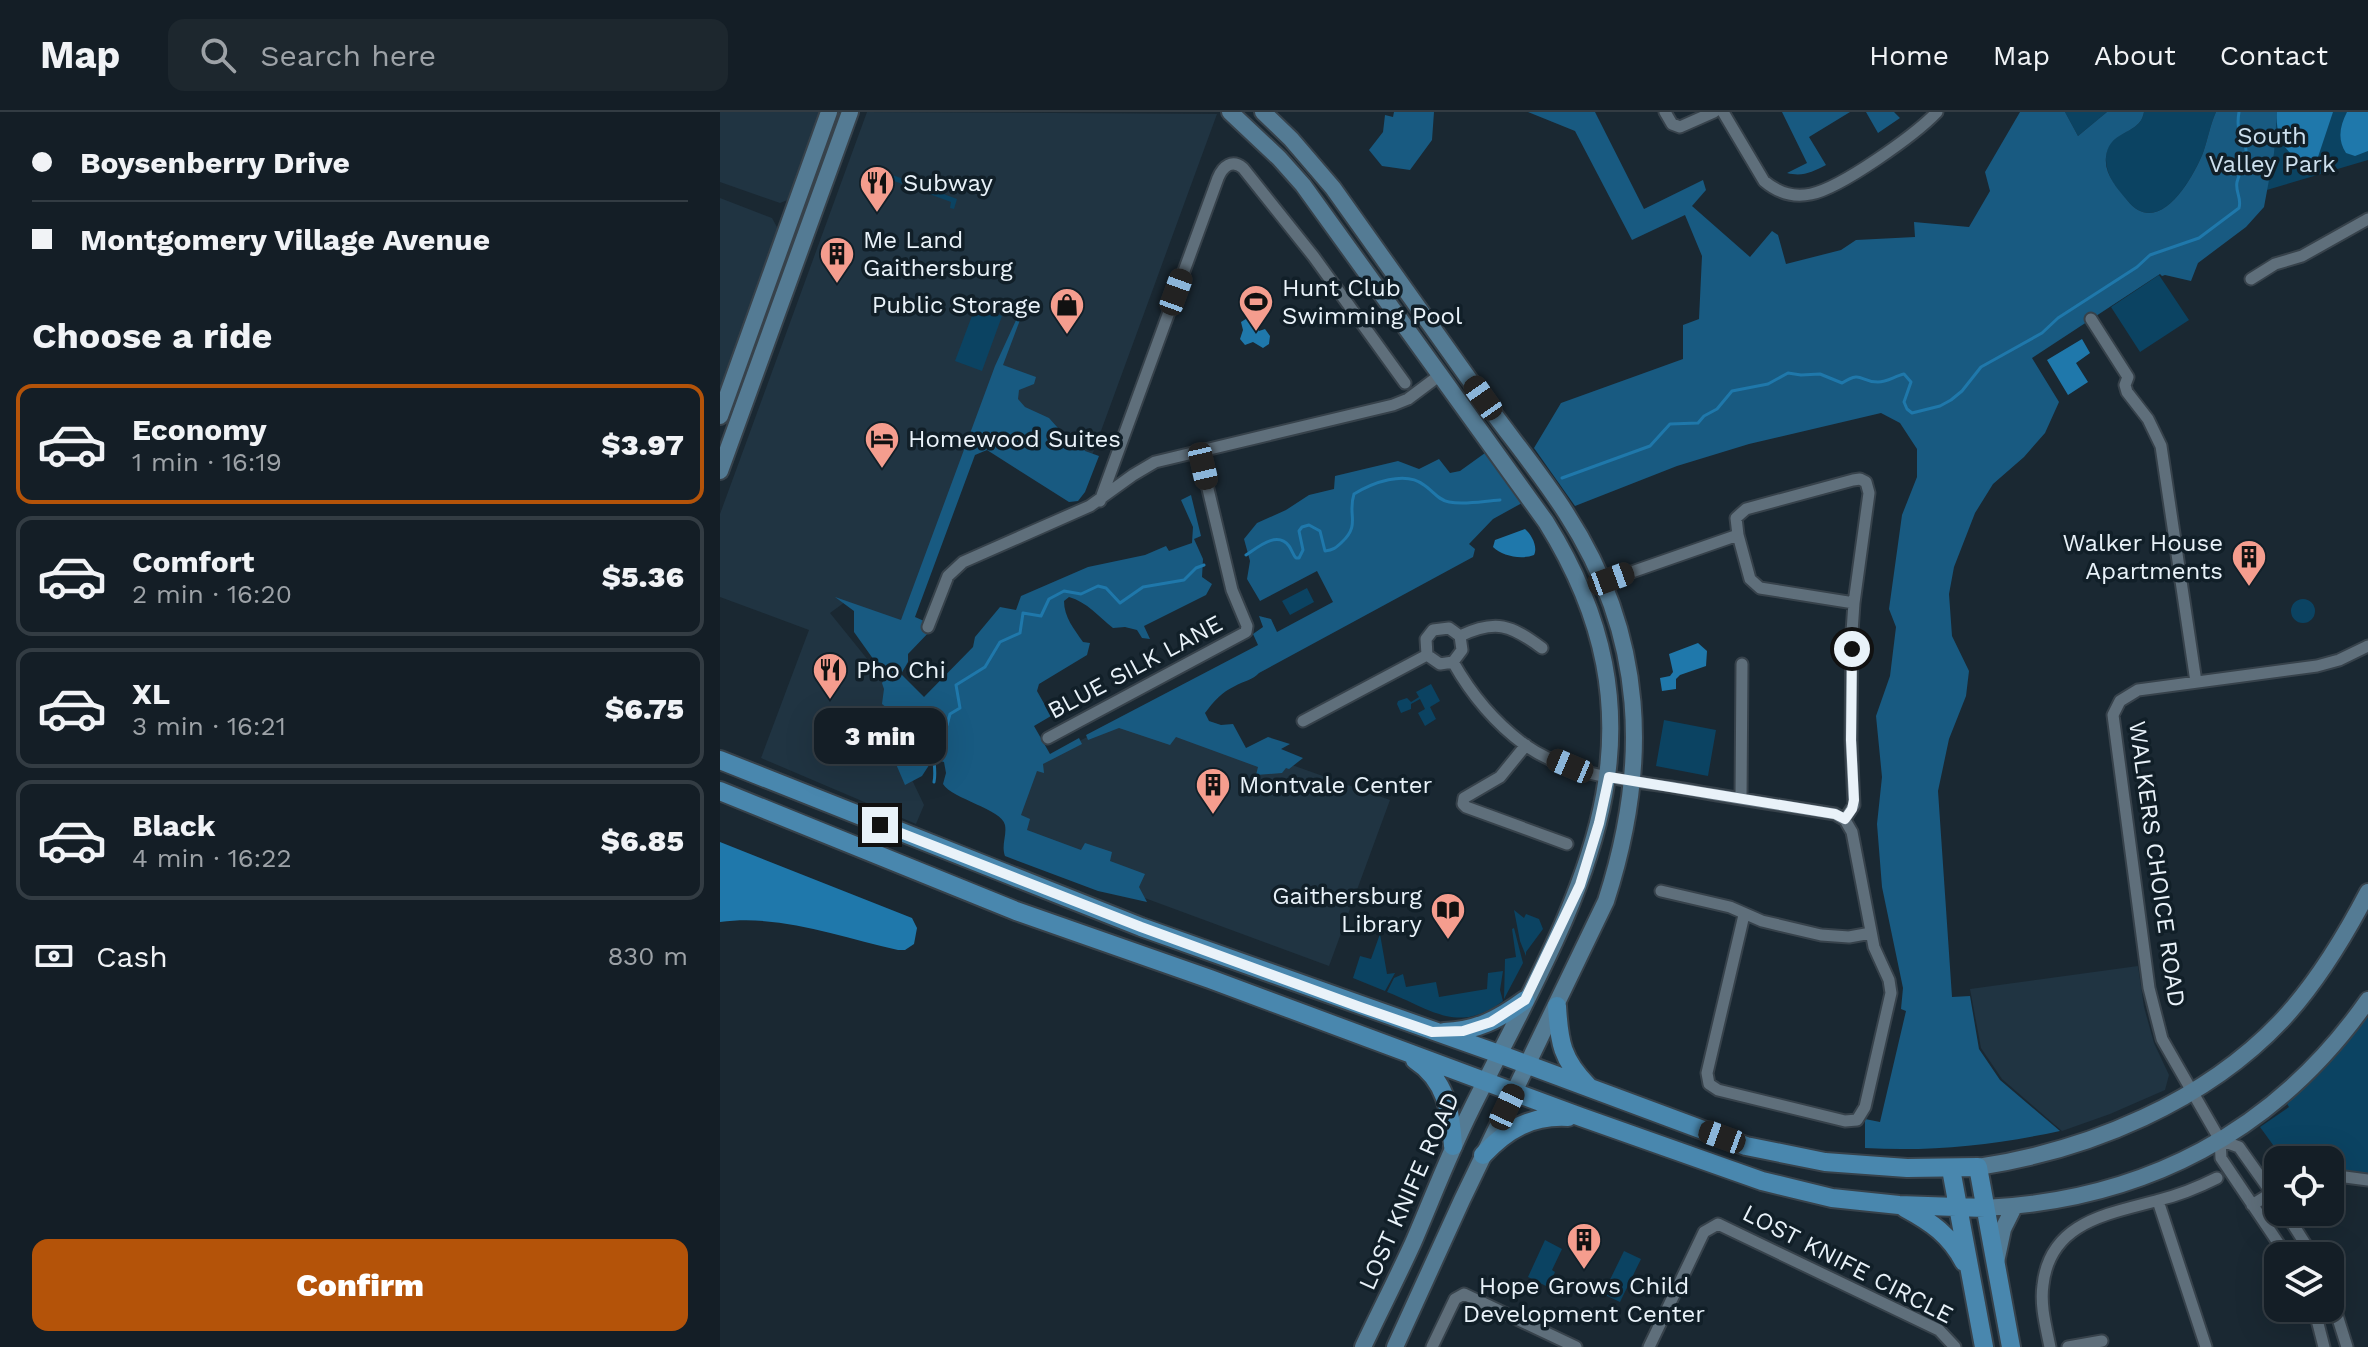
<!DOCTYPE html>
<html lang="en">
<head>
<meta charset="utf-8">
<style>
  body { margin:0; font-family:"Work Sans",sans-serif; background:#1d272e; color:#f1f3f6; height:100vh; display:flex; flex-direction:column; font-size:30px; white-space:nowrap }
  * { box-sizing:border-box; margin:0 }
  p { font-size:26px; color:#9da2a7 }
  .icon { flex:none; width:44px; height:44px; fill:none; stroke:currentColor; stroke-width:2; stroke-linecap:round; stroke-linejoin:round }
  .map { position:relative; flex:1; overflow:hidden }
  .side { display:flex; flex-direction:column; background:#141e26; width:720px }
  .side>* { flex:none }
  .guide { display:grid; align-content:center; height:176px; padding:0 32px; background:#141e26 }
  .controls { position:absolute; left:1544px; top:1034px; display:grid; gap:16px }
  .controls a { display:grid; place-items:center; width:80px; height:80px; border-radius:16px; background:#141e26; box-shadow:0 8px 32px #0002,0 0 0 2px #333c43; font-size:40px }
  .end { position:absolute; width:36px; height:36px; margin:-18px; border:10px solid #e9f2f9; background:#111; box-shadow:0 0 0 4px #111 }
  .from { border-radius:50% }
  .bubble { position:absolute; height:56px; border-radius:16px; background:#141e26; box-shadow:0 8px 32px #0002,0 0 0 2px #333c43; font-size:26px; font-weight:800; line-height:56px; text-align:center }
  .car { position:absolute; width:24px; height:48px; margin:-24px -12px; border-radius:10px; box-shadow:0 0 6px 2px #0007; background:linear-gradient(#222 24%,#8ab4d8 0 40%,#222 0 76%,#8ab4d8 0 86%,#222 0) }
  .guide b { display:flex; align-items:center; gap:28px; height:76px; font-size:30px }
  .guide b+b { border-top:2px solid #333c43 }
  .guide i { width:20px; height:20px; background:#f1f3f6 }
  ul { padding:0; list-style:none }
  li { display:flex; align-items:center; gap:24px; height:120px; margin:0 16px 12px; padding:0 16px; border:4px solid #333c43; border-radius:16px }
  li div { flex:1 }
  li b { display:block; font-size:30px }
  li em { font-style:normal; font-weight:800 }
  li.selected { border-color:#b45309 }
  li>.icon { width:72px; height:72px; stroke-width:1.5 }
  h2 { padding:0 32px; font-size:36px; line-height:96px }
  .pay { display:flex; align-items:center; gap:20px; height:88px; padding:0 32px; font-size:30px }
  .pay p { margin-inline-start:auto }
  .button { display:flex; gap:16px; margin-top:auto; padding:16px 32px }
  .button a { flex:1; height:92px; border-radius:16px; background:#b45309; color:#fff; font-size:32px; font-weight:800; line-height:92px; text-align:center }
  header { display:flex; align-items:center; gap:48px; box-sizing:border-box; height:112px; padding:0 40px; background:#141e26; border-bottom:2px solid #333c43 }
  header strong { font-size:38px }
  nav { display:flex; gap:44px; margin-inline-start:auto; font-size:28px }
  .search { width:560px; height:72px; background:#1d272e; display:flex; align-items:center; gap:20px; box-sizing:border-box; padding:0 28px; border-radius:16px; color:#9da2a7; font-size:30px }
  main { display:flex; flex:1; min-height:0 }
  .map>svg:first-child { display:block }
</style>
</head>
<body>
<header>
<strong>Map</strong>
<div class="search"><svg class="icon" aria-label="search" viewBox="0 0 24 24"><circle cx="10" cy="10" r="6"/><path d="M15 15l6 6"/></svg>Search here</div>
<nav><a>Home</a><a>Map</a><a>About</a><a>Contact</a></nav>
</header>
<main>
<section class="side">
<div class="guide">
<b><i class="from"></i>Boysenberry Drive</b>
<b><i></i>Montgomery Village Avenue</b>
</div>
<h2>Choose a ride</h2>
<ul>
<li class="selected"><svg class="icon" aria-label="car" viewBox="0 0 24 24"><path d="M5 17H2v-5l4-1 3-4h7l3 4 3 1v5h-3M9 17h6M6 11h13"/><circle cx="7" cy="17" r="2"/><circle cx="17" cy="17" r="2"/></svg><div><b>Economy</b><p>1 min · 16:19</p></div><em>$3.97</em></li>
<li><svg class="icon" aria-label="car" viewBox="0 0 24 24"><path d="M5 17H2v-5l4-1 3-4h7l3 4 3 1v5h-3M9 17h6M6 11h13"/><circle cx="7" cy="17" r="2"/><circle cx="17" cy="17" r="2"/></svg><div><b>Comfort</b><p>2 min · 16:20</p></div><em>$5.36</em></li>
<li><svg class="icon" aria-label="car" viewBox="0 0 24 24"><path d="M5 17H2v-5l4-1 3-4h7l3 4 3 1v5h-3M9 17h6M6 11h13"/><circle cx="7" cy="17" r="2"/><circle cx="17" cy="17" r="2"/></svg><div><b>XL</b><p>3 min · 16:21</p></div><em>$6.75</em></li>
<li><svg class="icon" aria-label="car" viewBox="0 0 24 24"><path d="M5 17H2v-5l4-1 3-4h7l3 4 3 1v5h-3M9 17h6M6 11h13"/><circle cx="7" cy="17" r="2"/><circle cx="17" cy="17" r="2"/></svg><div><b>Black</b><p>4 min · 16:22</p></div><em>$6.85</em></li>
</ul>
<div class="pay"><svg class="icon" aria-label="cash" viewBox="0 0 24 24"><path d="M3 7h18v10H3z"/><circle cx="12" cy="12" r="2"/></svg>Cash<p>830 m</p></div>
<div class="button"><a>Confirm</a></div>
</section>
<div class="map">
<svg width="1648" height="1235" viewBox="0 0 1648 1235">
  <rect width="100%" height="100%" fill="#1a2832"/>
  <path fill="#203442" d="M0,0H103L70,87L60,91L0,70Z
    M147,0L497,2L370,349L269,282L186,512L125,490L110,501L186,595L174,630L204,693L196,712L41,646L89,518L0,485V402Z
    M0,86L52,106L59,119L0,280Z
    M418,598L670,688L609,854L422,785L284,740L316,652Z
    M1418,854L1424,895L1434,931L1449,963L1445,978L1390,1002L1342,1019L1282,967L1261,936L1250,877Z"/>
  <path fill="#0b4362" d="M1345,0H1387L1358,24Z
    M1424,0H1496C1490,13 1488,27 1483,41C1472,68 1438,127 1407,88C1396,76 1385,62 1386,45C1388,22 1408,23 1419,11C1422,8 1423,4 1424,0Z
    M1501,0H1648V48L1523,85Z
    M159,58L237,87L234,97L230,96L231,90L158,63L153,70L155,60Z
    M1439,163L1469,208L1420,240L1391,195Z
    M256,193L282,204L262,259L235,249Z
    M587,476L594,490L570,503L562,489Z
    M1571 499a12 12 0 1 1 24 0a12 12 0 1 1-24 0Z
    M711,572L720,589L710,595L716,607L705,614L698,601L705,597L700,587L691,592V597L681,601L677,592L678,589L687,586L691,590L699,585L696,580Z
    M944,608L996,618L988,664L936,654Z
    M794,798L804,806L806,802L819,807L823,817L806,840V844L800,829Z
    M794,816L803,851L784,887L785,847L796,845L792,817Z
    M660,822L667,862L675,861L665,879L633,866L640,844L651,847Z
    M783,859L780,878L783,889C738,923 711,897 667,880L674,866L683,862L686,875L716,870L719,885L767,877L768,861Z
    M1648,903V1061L1610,1057V1048H1564L1540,1015L1569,995L1566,990L1623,935Z
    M825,1128L842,1137L832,1158L835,1160L828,1175L808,1165Z
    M904,1139L921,1147L900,1190L883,1182Z"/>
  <path fill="#185a81" d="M674,0H714L712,28L690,58L662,54L649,38L663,20L665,3L673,5Z
    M808,0H875L924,97L983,68L986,78L972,94L1030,145L1052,119L1058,123L1066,152L1121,138L1136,128L1195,125L1194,110L1249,115L1270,79L1265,60L1300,0H1345L1358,24L1387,0H1424C1423,4 1422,8 1419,11C1408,23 1389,22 1386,45C1384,62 1397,76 1407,88C1438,127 1472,68 1483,41C1488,27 1490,13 1496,0H1557L1554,41L1544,95L1526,115L1478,151L1471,169L1445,163L1442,164L1440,162L1312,246L1339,290L1325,321L1304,345L1273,372L1255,401L1234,455L1229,482L1232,524L1249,559L1246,584L1229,627L1218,679L1232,885L1250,884L1259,937L1280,968L1340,1019C1275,1033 1211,1040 1145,1036V1007L1160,1010L1186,899L1181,897L1183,876L1162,775L1157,712L1162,665L1156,604L1170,564L1176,515L1169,497L1182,403L1197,365V337L1180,311L1161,301L1029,332L957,354L855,394L814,336L841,291L963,247V213L979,207L982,144L965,103L912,128L855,19Z
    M1062,0H1130L1089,25L1106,53C1092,60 1083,65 1067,61L1087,51Z
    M1146,0H1174L1180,6L1158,21Z
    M297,206L300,208L283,253L316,265L314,272L299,278L298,287L305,295L329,306L346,325L357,327L365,339L379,344L365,380L358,389L349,390L267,338L255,343L195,505L204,509L202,515L211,518L188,542V550L181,562L204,585L253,535L255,525L280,495L296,498L301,484L368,455L425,443L446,434L449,439L472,431L473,415L461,388L471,383L481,424L474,427L483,447L482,465L492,472L486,483L424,514L430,527L422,526L417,518L405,515L393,516C379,505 367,490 349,485L344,489C344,505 354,517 363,530L370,531L367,543L319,572L317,579L331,604L314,614L330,642L359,626L362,632L323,652L324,661L317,659L301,703L310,707L307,718L361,738L365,731L392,740L390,749L425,762L419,775L427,790L378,779L285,744C281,733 287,724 285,713C282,697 232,687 223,672L226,661L224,650L213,647L202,664L185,673L173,645L166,642L172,627L163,624L172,600L162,592L164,577L162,571L166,565L134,520V499L115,485L181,508L275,254Z
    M765,341L802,391L773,407L749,432L755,437L753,445L539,561C533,568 524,569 515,574C502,580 494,589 485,601L489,609L501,613L513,612L526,636L548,625L570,632L561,637L583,646L569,657L566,656L562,661L536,663L538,655L456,625L450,633L399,616L368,628L366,623L538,533L533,522L543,515L539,504L551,507L557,520L613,490L597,459L540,489L527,467L530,449L524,427L537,411L566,398L589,383L614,377L615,364L678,349L699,357L719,347L730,361L740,359Z"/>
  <path fill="#1f78ab" d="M1557,0H1613L1598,45L1583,50C1563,41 1555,20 1557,0Z
    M1627,0H1648V39L1635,44L1626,41C1617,27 1620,14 1627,0Z
    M529,205L536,208V215L539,219L545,217L550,224L549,232L543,236L533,230L525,233L520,227L523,218L521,210Z
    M1362,227L1370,241L1356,251L1368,270L1348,283L1327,248Z
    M805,417C812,423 818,435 814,443C801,448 782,444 773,435L775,428Z
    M978,531L987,539L986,554L960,563L956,567V577L942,579L940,566L950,564L953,560L949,542Z
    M0,730L192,806L197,816L194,832L185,838H178C119,825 62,802 0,810Z"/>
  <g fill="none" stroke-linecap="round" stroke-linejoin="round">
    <path stroke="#1f78ab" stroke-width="3" d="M842,366L930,334L950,312L978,311L984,304L997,297L1012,279L1048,272L1068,261L1081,263L1100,262L1122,271C1143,258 1139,270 1158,270C1167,270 1175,264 1184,262L1191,270L1184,290L1187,297L1192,301L1220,294L1231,288L1242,279L1261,255L1322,221L1338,206L1417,155L1430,143L1479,126L1519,96C1522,86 1515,80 1517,70C1520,59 1526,50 1526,38C1525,20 1515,24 1519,0
      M526,443C537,436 557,418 569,434C572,438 573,443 576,446H579L583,438L579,419L582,415L589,413L600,419L605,439C613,438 616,436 622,430C641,412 627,403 634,382C652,371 685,358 704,373C713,379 718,388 729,390C746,393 763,389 780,388
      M214,670C218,651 207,630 214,618L227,613L230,602L240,596L236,573L265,555L280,530L300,521L303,501L321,504L329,487L344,479L361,482L378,474L386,476L400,491L423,475L464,468L476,456L484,453"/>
    <defs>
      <path id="street" d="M945,0L952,12L960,15L994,0
        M1003,0L1044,69C1057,80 1073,86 1091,82C1121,76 1195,23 1217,0
        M1531,167L1555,152L1582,144L1648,107
        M1371,207L1408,265L1405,273L1407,280L1428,307L1441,334L1476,570
        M380,389L498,66C503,54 512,47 523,56L594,145L685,271
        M1018,423L1030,467L1040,476L1134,491
        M883,470L1018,423L1016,406L1026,397L1133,368L1140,367L1146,370L1149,381L1134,491L1132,520L1131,628L1134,693L1125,707
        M208,515L228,464L243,450L370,394L413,363L435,350L673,293L688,287L720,263
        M740,524C776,507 791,513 822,536
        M707,543L720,552L733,550L742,538L740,524
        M707,543L706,527L713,518L729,516L740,524
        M733,550C751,582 775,611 805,633C850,665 910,668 963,677C1014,686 1064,694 1115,702L1125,708L1132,720L1154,835L1169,868L1171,881L1145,995L1137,1008L1125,1009L998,978L989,972L987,961L1024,803
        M583,609L707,543
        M328,626L526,520L527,514L512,478L479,339
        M806,633L780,665L744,686L743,692L746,695L847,732
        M1021,687L1022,552
        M941,779L1010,795L1042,809L1101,823L1129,825L1151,821
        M1500,1028L1519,1035L1558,1090
        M1610,1063L1648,1068
        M1438,1089L1486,1235
        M1532,1093L1558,1077
        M1565,1100L1593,1144
        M1567,1144L1501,1046L1500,1028L1442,927L1429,876L1393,603L1400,589L1418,578L1597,554L1619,548L1648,534
        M1610,1181L1627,1235
        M1594,1196L1604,1235
        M712,1235L735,1187L744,1182L856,1235
        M929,1235L984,1120L998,1112L1219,1218L1235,1235
        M1330,1235C1326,1215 1320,1193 1323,1173C1330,1109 1389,1102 1439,1088C1460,1083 1479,1075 1497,1066
        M1348,1235L1382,1229"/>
      <path id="secondary" d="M510,0L559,46L583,73L826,410C964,631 852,795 751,998C729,1042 712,1087 693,1131C677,1166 659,1201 643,1235
        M543,0L571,27L613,76C665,150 718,224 771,298C796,332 823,365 846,401C926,524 930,653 886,789L742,1088L675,1235
        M0,304L109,0
        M0,359L130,0
        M1258,1055C1369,1038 1486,990 1564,906C1598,869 1625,824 1648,780
        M1265,1096C1424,1088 1556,1020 1648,888
        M1276,1150L1283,1117L1294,1095"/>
      <path id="primary" d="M0,648L421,815L779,942L1026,1034L1105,1050L1187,1056L1258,1055L1291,1235
        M0,679L296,799L490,867L861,1005L1042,1069L1112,1086L1179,1093L1265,1096
        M837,894C839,930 842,948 868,974
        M724,920C757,919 779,907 805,888
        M695,948C726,968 731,1000 733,1034
        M763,1043C787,1017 812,1003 848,1005
        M1231,1057L1264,1235
        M1185,1096C1211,1110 1230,1123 1244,1150"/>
    </defs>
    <use href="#street" stroke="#37424b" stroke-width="15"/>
    <use href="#secondary" stroke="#37424b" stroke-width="20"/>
    <use href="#primary" stroke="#37424b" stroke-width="22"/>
    <use href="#street" stroke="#5f6f7b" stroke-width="11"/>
    <use href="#secondary" stroke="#547b94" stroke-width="16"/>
    <use href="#primary" stroke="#4987ae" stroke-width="18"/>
  </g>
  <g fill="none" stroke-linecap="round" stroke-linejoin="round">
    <path stroke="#e9f2f9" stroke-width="10" d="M160,713L421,815L640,895L712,920L743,919L771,910L805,888L860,773L879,711L889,665L1115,702L1125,707L1132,697L1134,688L1131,628L1132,537"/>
  </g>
  <defs>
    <symbol id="restaurant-pin" viewBox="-11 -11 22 30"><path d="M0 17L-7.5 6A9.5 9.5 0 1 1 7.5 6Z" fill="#f59d8e" stroke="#111f28"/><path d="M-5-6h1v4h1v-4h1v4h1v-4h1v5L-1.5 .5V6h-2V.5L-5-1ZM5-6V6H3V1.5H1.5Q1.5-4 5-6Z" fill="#111"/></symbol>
    <symbol id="building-pin" viewBox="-11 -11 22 30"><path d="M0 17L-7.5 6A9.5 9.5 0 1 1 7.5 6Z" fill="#f59d8e" stroke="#111f28"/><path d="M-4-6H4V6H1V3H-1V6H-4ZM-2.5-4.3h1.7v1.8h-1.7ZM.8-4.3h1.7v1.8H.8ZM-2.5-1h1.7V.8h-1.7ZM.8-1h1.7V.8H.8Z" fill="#111"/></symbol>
    <symbol id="stadium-pin" viewBox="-11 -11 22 30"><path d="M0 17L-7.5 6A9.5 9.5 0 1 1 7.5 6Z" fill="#f59d8e" stroke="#111f28"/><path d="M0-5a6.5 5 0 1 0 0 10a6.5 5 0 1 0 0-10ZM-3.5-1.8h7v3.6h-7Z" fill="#111"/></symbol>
    <symbol id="shop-pin" viewBox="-11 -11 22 30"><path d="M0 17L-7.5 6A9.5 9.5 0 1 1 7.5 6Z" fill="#f59d8e" stroke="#111f28"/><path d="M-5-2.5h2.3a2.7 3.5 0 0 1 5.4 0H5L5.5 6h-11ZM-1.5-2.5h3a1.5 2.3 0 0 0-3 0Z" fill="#111"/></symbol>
    <symbol id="hotel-pin" viewBox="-11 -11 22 30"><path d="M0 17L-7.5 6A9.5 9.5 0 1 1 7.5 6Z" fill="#f59d8e" stroke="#111f28"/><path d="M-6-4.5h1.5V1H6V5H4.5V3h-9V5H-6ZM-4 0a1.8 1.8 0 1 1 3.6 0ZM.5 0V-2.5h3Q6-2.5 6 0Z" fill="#111"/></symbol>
    <symbol id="library-pin" viewBox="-11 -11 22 30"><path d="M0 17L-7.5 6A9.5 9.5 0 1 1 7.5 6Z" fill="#f59d8e" stroke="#111f28"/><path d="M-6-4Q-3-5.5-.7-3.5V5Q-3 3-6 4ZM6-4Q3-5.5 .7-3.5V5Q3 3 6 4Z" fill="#111"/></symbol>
  </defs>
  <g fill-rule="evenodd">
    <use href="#restaurant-pin" x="137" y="51" width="40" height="54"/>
    <use href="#building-pin" x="97" y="122" width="40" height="54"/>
    <use href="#stadium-pin" x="516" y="170" width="40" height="54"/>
    <use href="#shop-pin" x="327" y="173" width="40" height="54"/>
    <use href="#hotel-pin" x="142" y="307" width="40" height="54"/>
    <use href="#building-pin" x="1509" y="425" width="40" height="54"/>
    <use href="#restaurant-pin" x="90" y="538" width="40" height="54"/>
    <use href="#building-pin" x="473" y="653" width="40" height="54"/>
    <use href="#library-pin" x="708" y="778" width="40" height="54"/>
    <use href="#building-pin" x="844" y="1108" width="40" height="54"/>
  </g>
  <g text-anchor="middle" stroke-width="7" stroke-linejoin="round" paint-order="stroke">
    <g font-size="24" fill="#cde0ee" stroke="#111f28">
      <text x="1552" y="32">South<tspan x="1552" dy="28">Valley Park</tspan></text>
    </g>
    <g font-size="24" fill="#e9f2f9" stroke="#111f28" text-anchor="start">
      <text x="183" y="79">Subway</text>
      <text x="143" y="136">Me Land<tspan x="143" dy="28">Gaithersburg</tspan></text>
      <text x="562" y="184">Hunt Club<tspan x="562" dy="28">Swimming Pool</tspan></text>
      <text x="321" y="201" text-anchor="end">Public Storage</text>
      <text x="188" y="335">Homewood Suites</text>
      <text x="1503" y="439" text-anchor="end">Walker House<tspan x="1503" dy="28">Apartments</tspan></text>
      <text x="136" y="566">Pho Chi</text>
      <text x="519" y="681">Montvale Center</text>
      <text x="702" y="792" text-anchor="end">Gaithersburg<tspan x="702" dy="28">Library</tspan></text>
      <text x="864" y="1182" text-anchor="middle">Hope Grows Child<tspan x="864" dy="28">Development Center</tspan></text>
    </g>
    <g font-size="24" fill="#e9f2f9" stroke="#111f28">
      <text transform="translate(415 555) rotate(-28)" y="8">BLUE SILK LANE</text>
      <text transform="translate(1437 752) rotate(82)" y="8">WALKERS CHOICE ROAD</text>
      <text transform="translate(689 1079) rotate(-66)" y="8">LOST KNIFE ROAD</text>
      <text transform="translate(1128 1152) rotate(27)" y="8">LOST KNIFE CIRCLE</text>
    </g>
  </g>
</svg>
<div class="controls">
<a><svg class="icon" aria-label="locate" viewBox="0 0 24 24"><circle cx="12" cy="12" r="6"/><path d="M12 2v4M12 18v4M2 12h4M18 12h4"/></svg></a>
<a><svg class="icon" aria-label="layers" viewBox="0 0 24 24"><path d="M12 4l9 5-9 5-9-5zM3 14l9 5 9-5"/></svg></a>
</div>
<i class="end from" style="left:1132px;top:537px"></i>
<i class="end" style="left:160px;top:713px"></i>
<div class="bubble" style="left:94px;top:596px;width:132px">3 min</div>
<i class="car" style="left:456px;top:180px;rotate:20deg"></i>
<i class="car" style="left:763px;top:286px;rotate:325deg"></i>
<i class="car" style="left:483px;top:354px;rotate:167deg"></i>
<i class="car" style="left:891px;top:467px;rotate:70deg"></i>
<i class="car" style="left:850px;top:654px;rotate:293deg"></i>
<i class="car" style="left:787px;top:995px;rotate:25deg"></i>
<i class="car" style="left:1002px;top:1025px;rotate:290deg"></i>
</div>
</main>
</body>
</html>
